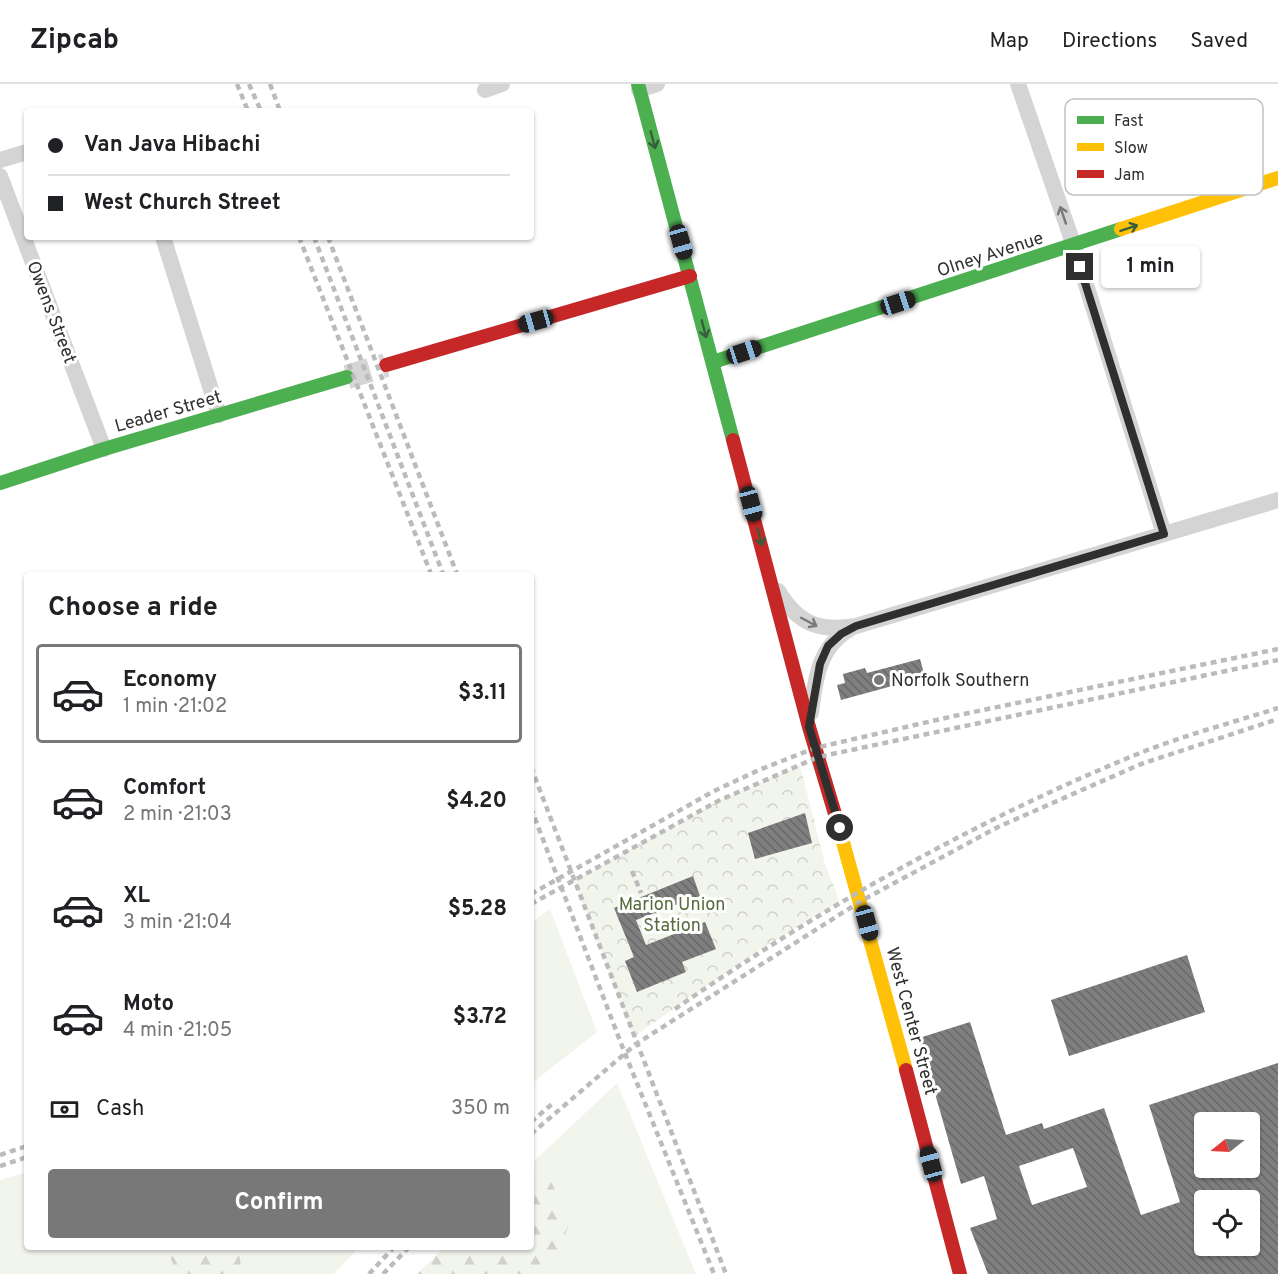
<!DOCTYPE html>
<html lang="en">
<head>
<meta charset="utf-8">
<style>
  body { margin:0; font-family:Overpass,sans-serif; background:#f2f2f2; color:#202124; height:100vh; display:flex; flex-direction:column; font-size:22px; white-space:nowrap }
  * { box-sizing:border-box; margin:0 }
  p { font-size:20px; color:#757577 }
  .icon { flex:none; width:33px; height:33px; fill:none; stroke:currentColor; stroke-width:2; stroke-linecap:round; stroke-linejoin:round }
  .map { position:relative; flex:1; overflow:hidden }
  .side { position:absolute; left:24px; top:488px; width:510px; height:678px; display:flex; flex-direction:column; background:#fff; border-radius:6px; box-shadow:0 2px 4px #0004 }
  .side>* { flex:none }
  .banner { position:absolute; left:24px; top:24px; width:510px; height:132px; border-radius:6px; box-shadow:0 2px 4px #0004; display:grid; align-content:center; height:132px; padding:0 24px; background:#fff }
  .needle { width:39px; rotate:252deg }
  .fabs { position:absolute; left:1194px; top:1028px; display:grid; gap:12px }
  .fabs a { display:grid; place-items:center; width:66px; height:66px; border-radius:6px; background:#fff; box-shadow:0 2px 4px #0004; font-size:30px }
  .end { position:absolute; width:27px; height:27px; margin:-14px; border:8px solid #2f2f2f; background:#fff; box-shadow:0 0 0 3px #fff }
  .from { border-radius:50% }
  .bubble { position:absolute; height:42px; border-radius:6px; background:#fff; box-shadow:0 2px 4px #0004; font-size:20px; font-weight:700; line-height:42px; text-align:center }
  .car { position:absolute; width:18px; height:36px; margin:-18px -9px; border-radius:8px; box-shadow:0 0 4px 2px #0007; background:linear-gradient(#222 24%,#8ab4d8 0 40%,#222 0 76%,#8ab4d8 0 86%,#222 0) }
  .banner b { display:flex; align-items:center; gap:21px; height:57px; font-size:22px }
  .banner b+b { border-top:2px solid #e0e0e0 }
  .banner i { width:15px; height:15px; background:#202124 }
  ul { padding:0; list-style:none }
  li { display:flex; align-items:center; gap:18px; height:99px; margin:0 12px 9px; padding:0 12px; border:3px solid transparent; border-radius:6px }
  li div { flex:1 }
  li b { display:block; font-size:22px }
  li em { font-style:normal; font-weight:700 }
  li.on { border-color:#787878 }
  li>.icon { width:54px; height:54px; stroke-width:1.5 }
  h2 { padding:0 24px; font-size:27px; line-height:72px }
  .pay { display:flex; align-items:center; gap:15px; height:66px; padding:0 24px; font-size:22px }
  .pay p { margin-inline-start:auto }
  .action { display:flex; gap:12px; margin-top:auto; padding:12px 24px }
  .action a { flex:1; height:69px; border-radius:6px; background:#787878; color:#fff; font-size:24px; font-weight:700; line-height:69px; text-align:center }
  header { display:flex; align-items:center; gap:36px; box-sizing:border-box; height:84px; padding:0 30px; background:#fff; border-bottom:2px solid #e0e0e0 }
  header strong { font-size:28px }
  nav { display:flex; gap:33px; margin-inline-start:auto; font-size:21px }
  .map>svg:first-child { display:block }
</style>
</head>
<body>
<header>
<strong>Zipcab</strong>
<nav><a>Map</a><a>Directions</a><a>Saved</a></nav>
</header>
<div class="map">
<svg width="1278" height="1190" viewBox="0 0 1278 1190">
  <defs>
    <pattern id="forest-firs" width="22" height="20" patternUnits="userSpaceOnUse" patternTransform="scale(1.5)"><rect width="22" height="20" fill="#f2f5ec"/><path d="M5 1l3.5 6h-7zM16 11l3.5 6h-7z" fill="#d0d2cb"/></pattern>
    <pattern id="park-crowns" width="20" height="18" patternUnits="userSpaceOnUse" patternTransform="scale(1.5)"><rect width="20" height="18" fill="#f2f5ec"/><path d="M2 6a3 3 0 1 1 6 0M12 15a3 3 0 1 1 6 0" fill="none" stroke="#d0d2cb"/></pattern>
    <pattern id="building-back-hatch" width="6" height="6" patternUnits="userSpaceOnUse" patternTransform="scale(1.5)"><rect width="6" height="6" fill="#7f7f7f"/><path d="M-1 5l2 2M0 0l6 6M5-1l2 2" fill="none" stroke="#686868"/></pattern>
  </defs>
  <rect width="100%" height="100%" fill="#fff"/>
  <path fill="#f2f5ec" d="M550,825L597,948L531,1000V839Z
    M617,999L696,1190H532L555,1174L547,1089L531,1092V1080Z
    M27,1088V1162L166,1163L177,1190H0V1096Z
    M243,1163H359L334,1190H242L240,1175Z"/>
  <path fill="url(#forest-firs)" d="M547,1089L570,1138L555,1174L532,1190H417L445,1163L531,1162V1092Z
    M166,1163H243L240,1175L242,1190H177Z"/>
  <path fill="url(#park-crowns)" d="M800,681L825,780L840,818L761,865L633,953L574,796L718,717Z"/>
  <path fill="url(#building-back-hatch)" fill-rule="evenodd" d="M920,575L925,593L841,616L837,601L845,599L843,590L865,584L867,589Z
    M805,729L812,759L755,775L748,749Z
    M693,792L700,812L636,836L646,861L705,838L716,865L682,878L686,888L637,908L625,877L634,873L614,824Z
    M1187,871L1205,928L1069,972L1051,916Z
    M970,938L1006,1051L1042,1039L1044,1045L1104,1024L1141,1131L1180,1118L1149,1021L1278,979V1190H988L970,1144L997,1135L984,1092L961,1100L919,954ZM1204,1038H1250V1083H1204ZM1073,1064L1087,1103L1032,1121L1019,1082ZM1204,1116H1250V1161H1204Z"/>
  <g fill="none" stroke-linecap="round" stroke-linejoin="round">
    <path stroke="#d5d5d5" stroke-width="24" stroke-dasharray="24 12" stroke-linecap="butt" d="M347,293L386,281"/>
    <path stroke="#d4d4d4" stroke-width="16" d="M1018,0L1074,162L1164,450
      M485,6L502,0
      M639,6L657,0
      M0,76L27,68
      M0,92L104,365
      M163,153L219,331
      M778,507C798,540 819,548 856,542L1278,416
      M811,629C815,597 818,563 850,545"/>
    <path stroke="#4caf50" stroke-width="14" d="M638,0L733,356
      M713,278L1121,145
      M0,399L104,365L347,293"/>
    <path stroke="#ffc107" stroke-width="14" d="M1121,145L1278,94
      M838,740L906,986"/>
    <path stroke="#c62828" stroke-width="14" d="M386,281L690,192
      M733,356L809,643L838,740
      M906,986L960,1190"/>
    <path stroke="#bbb" stroke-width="4.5" stroke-dasharray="6 4.5" stroke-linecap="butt" d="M237,0L248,27
      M249,0L261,27
      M270,0L280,27
      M299,153L431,490
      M314,153L443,490
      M328,153L457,490
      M531,683L726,1190
      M531,724L622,962L714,1190
      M632,787L641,809
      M531,810L714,707L759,686L815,664L954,632L1278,565
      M531,820L718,717L818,673L1278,576
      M675,925C820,825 972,738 1135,671C1181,652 1231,639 1278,624
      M531,1038L552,1020
      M531,1050L636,960L861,817L998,743L1141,680L1278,635
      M0,1071L27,1062
      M0,1082L27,1073
      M369,1190L395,1162
      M383,1190L410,1162"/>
  </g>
  <defs><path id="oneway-shaft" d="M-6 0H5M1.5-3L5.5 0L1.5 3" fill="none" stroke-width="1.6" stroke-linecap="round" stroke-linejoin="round" transform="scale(1.5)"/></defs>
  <g stroke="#395c3b">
    <use href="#oneway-shaft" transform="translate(653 56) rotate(75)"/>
    <use href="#oneway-shaft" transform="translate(1129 144) rotate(-18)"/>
    <use href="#oneway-shaft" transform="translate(704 245) rotate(75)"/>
    <use href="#oneway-shaft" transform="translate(760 453) rotate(75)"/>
  </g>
  <g stroke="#797979">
    <use href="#oneway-shaft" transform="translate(1063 131) rotate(-109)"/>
    <use href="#oneway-shaft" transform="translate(809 538) rotate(28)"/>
  </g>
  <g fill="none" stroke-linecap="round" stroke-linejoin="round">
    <path stroke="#2f2f2f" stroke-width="8" d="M840,744L809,643L820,580L828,562L841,550L856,542L1164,450L1080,183"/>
  </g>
  <circle fill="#787878" stroke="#fff" stroke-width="2" cx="879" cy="596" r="6"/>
  <g text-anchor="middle" stroke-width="6" stroke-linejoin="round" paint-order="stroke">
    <g font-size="18" fill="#2f2f2f" stroke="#fff">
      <text transform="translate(990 170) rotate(-18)" y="6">Olney Avenue</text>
      <text transform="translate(52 228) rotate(69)" y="6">Owens Street</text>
      <text transform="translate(168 327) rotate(-16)" y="6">Leader Street</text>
      <text transform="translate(912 937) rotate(75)" y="6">West Center Street</text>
    </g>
    <g font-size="18" fill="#2f2f2f" stroke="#fff" text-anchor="start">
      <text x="891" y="602">Norfolk Southern</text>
    </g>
    <g font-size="18" fill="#586b3c" stroke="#fff">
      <text x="672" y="826">Marion Union<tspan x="672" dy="21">Station</tspan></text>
    </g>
  </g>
  <rect x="1065" y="15" width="198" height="96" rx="9" fill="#fff" stroke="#c1c1c1" stroke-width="1.5"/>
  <rect x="1077" y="32" width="27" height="8" fill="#4caf50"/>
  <rect x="1077" y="59" width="27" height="8" fill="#ffc107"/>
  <rect x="1077" y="86" width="27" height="8" fill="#c62828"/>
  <g font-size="16" fill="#2f2f2f">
    <text x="1114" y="42">Fast</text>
    <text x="1114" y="69">Slow</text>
    <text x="1114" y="96">Jam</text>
  </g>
</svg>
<div class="fabs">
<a><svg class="needle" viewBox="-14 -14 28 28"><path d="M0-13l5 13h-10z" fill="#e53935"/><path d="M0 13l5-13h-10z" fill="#757577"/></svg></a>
<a><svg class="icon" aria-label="locate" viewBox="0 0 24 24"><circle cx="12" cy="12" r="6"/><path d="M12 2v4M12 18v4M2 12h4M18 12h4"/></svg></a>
</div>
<i class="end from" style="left:840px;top:744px"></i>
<i class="end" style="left:1080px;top:183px"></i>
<div class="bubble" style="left:1101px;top:162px;width:99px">1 min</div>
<i class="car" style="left:681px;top:158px;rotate:164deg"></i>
<i class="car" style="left:898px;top:219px;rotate:72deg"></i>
<i class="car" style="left:536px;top:237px;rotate:254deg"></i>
<i class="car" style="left:744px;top:268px;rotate:72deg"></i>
<i class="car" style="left:751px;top:420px;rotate:165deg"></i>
<i class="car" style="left:867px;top:839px;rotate:165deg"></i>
<i class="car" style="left:931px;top:1080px;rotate:345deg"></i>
<div class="banner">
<b><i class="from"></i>Van Java Hibachi</b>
<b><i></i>West Church Street</b>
</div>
<section class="side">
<h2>Choose a ride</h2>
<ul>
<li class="on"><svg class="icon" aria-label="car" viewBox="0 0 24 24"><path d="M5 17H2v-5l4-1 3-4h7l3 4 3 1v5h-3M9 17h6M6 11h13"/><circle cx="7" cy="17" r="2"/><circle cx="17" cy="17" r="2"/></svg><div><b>Economy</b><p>1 min · 21:02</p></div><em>$3.11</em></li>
<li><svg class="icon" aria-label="car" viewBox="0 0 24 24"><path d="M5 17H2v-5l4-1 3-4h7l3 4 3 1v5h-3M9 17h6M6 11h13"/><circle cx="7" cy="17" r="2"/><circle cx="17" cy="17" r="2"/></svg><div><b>Comfort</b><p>2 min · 21:03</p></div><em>$4.20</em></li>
<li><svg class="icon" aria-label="car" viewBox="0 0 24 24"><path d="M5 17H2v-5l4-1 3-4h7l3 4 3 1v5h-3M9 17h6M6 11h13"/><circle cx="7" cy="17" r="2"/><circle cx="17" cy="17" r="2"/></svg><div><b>XL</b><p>3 min · 21:04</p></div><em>$5.28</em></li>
<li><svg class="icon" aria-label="car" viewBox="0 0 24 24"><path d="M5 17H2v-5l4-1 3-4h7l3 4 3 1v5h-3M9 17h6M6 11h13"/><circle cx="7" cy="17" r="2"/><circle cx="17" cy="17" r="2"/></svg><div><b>Moto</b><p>4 min · 21:05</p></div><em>$3.72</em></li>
</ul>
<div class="pay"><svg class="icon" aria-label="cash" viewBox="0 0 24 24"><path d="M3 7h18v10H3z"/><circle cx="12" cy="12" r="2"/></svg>Cash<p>350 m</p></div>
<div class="action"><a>Confirm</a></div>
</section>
</div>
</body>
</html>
